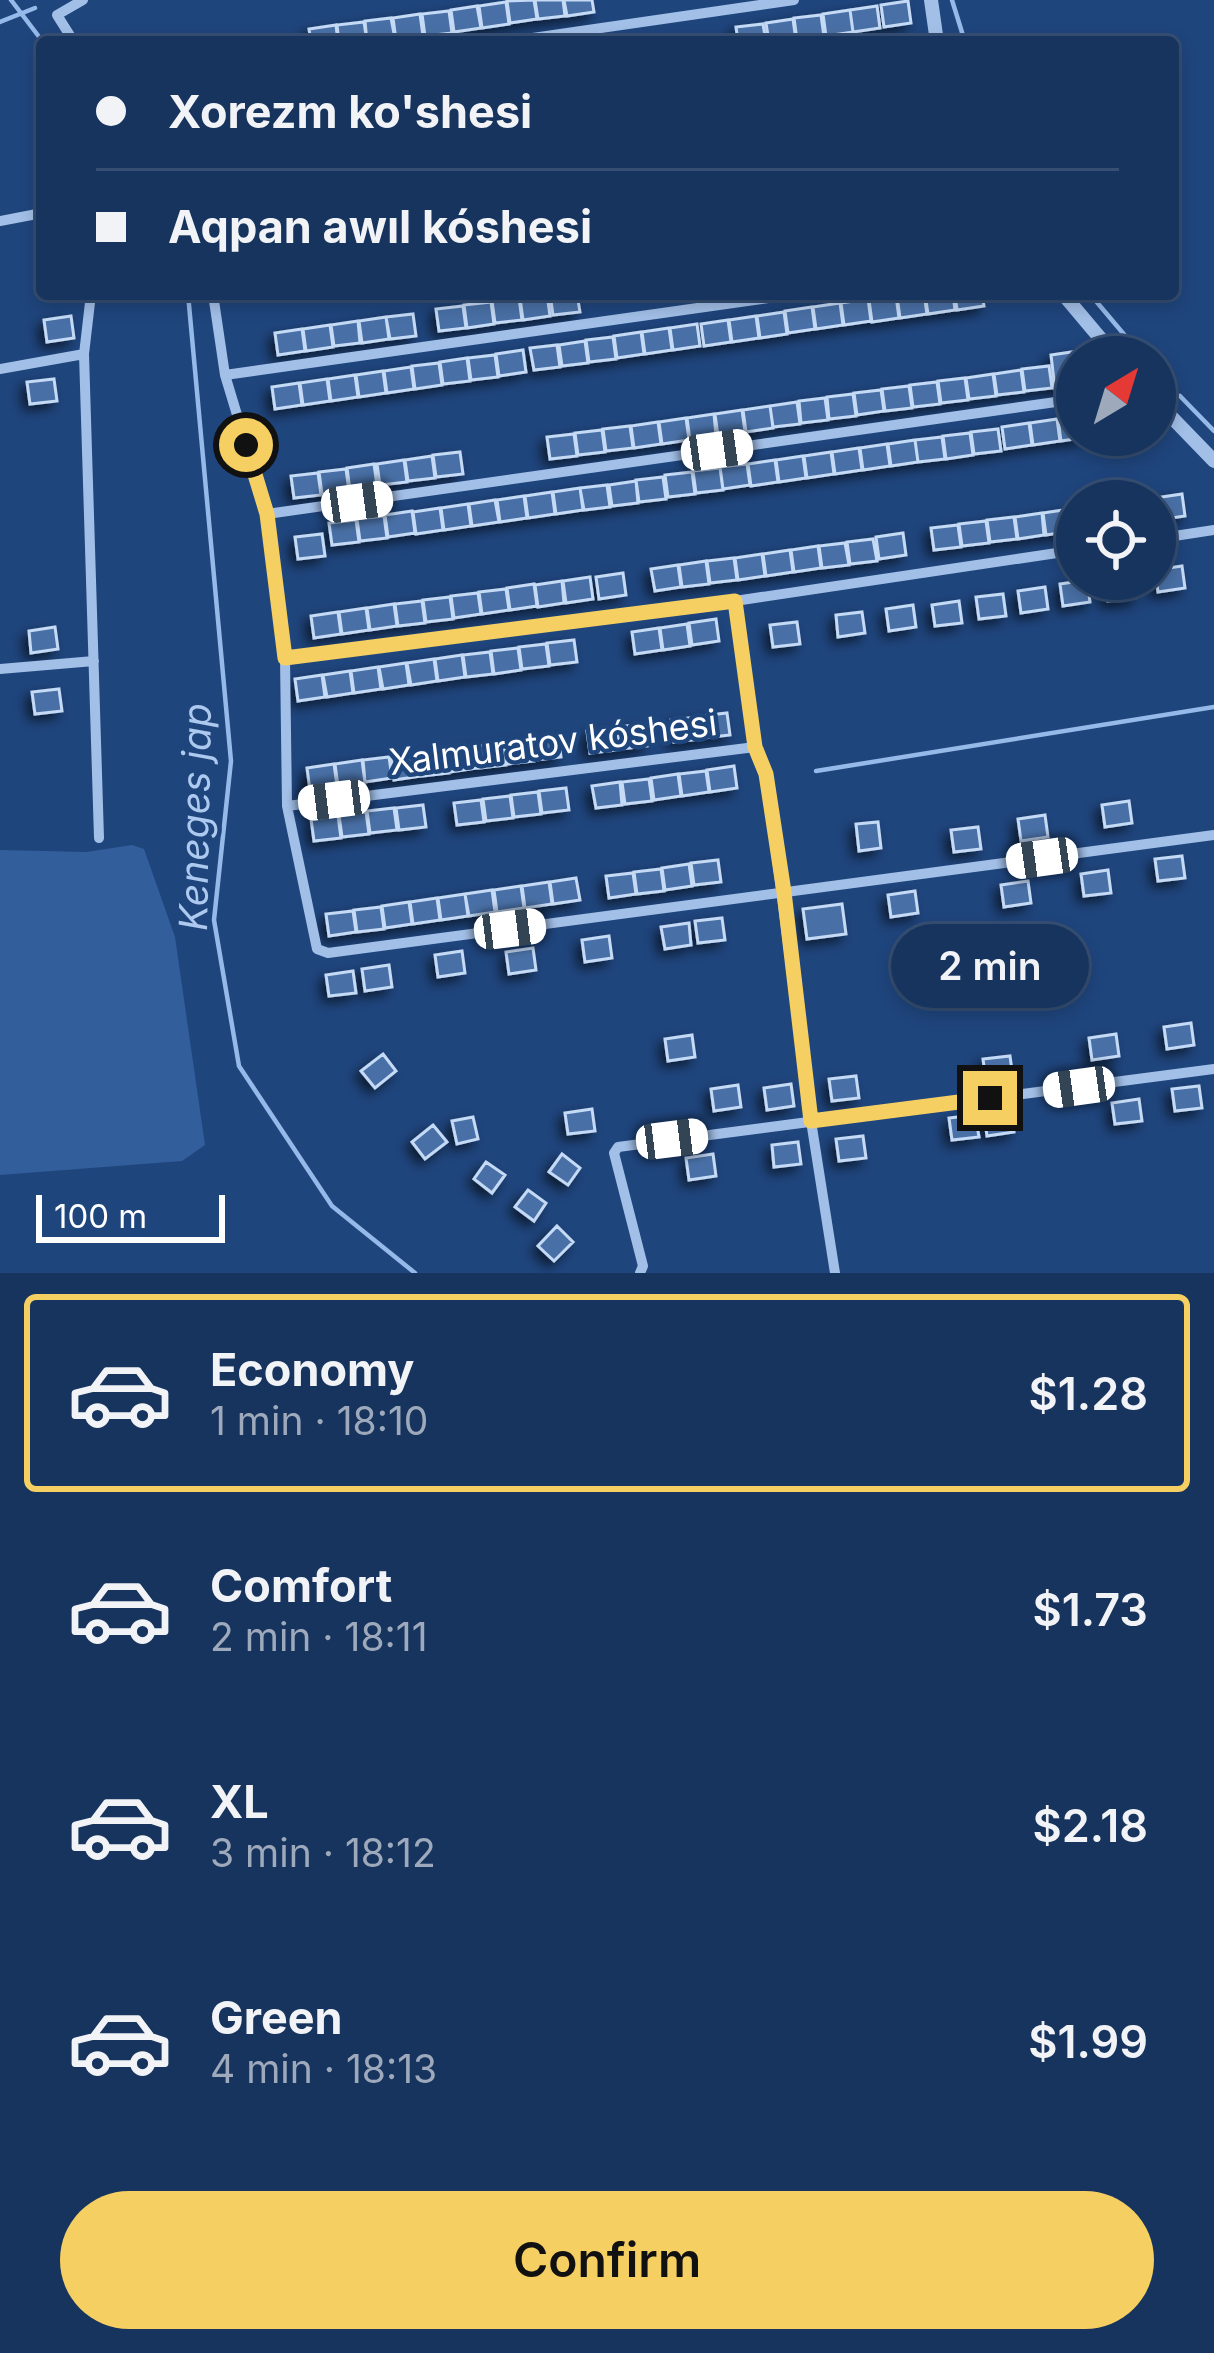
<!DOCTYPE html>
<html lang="en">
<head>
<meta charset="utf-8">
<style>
  body { margin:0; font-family:Inter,sans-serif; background:#203c64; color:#f1f3f6; height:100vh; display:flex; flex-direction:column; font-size:45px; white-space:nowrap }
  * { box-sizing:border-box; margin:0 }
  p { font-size:39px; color:#9eaabc }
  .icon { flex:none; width:66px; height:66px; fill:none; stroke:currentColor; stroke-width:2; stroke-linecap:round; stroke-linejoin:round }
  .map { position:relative; height:1273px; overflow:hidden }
  .sheet { display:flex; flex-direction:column; background:#17345e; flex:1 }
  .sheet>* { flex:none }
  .top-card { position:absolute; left:36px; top:36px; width:1143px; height:264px; border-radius:12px; box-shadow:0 6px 18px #0003,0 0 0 3px #364f73; display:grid; align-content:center; height:264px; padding:0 60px; background:#17345e }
  .needle { width:78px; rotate:38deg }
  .fabs { position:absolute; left:1056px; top:336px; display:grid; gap:24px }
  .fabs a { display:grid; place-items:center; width:120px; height:120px; border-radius:50%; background:#17345e; box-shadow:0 6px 18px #0003,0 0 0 3px #364f73; font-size:60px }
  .scale { position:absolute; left:36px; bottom:30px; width:189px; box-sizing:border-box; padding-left:12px; border:6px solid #fff; border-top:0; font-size:33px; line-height:42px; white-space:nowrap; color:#fff; -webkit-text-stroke:9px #1f457d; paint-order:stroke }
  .end { position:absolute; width:54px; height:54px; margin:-27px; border:15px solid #f5cf62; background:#111; box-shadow:0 0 0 6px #111 }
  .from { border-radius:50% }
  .bubble { position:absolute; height:84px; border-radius:42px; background:#17345e; box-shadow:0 6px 18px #0003,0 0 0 3px #364f73; font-size:39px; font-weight:600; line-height:84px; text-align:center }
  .car { position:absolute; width:36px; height:72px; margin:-36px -18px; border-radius:15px; box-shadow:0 0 9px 3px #0007; background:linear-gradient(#fff 24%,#345 0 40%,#fff 0 76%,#345 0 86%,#fff 0) }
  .top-card b { display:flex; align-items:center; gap:42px; height:114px; font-size:45px }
  .top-card b+b { border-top:3px solid #364f73 }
  .top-card i { width:30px; height:30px; background:#f1f3f6 }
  ul { padding:21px 0 0; list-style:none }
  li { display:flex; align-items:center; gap:36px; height:198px; margin:0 24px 18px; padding:0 36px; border:6px solid transparent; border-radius:12px }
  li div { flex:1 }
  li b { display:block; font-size:45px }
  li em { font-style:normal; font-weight:600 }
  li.active { border-color:#f5cf62 }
  li>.icon { width:108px; height:108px; stroke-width:1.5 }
  .primary-button { display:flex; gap:24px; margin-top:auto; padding:24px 60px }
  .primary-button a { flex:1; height:138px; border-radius:72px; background:#f5cf62; color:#111; font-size:48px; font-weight:600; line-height:138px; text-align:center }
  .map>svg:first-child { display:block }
</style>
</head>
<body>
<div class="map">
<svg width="1214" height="1273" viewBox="0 0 1214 1273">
  <defs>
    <filter id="shadow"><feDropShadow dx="-5.5" dy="5.5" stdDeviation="6" flood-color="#0009"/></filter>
  </defs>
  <rect width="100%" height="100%" fill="#1f457d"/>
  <path fill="#325e9b" d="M132,845L144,849L175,937L205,1145L182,1161L0,1175V850L86,852Z"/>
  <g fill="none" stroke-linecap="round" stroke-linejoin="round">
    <path stroke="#95b9e8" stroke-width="4.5" d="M11,0L43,42
      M952,0L965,42
      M0,22L35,8
      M188,294L231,761L214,920L239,1066L332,1206L415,1273
      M1090,294L1127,338
      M1180,396L1214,431
      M816,771L1214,707"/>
  </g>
  <path fill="#486fa6" stroke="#c5daf5" stroke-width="3" filter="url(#shadow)" d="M534,0L537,19L510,23L507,1Z
    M535,0H563L565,16L538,19Z
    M564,0H592L594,12L567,16Z
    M908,1L911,23L884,27L881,5Z
    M506,2L509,24L482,28L479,6Z
    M477,6L481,28L454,32L451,10Z
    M877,6L880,28L853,32L850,10Z
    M850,10L853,32L826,36L823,14Z
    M449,11L452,33L425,36L422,14Z
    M420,14L423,36L396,40L393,18Z
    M821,15L824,37L797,40L794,18Z
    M391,18L395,39L367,42L365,21Z
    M793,19L796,41L769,42L766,23Z
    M364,22L367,42H339L337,25Z
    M763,24L766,42H738L736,27Z
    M336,25L338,42H311L309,29Z
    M547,294L550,316L523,320L520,298Z
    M550,294H577L580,312L553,315Z
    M924,294L927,314L900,318L897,296Z
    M925,294H953L955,310L928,314Z
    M955,294H982L984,306L957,310Z
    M896,296L899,318L872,322L869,300Z
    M519,298L522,320L495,323L492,301Z
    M868,299L871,321L844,325L841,303Z
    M491,302L494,324L467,328L464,305Z
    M840,303L843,325L816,329L813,307Z
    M463,306L466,328L439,331L436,309Z
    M812,307L815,329L788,333L785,311Z
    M784,312L787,334L760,338L757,316Z
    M413,314L416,336L390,339L386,317Z
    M71,316L74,338L47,342L44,320Z
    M756,316L759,338L732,342L729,320Z
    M386,317L389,339L362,343L359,321Z
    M728,320L731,342L704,346L701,324Z
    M358,321L360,343L334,346L331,325Z
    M697,324L700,346L673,350L670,328Z
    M330,325L333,347L306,351L303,329Z
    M669,328L672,350L645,354L642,332Z
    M302,329L305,351L278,355L275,333Z
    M641,332L644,354L617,358L614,336Z
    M613,337L616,359L589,362L586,340Z
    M585,341L588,363L562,366L559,345Z
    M557,345L560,367L534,370L530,348Z
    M523,350L526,372L499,376L496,354Z
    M1078,351L1077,386L1055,389L1051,355Z
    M495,355L498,377L471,380L468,358Z
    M467,358L470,381L443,384L440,362Z
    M439,363L442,385L415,389L412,366Z
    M1049,366L1052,388L1025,391L1022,369Z
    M411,367L414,389L387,393L384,371Z
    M1021,370L1024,392L997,395L994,374Z
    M383,371L386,393L359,397L356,375Z
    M993,374L996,396L969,399L966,378Z
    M355,375L358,397L331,401L328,379Z
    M965,378L968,400L941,403L938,381Z
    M54,379L57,401L30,404L27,382Z
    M327,379L330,401L303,405L300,383Z
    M937,382L940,404L913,407L910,385Z
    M299,383L302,405L275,409L272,387Z
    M909,386L912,408L885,411L882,389Z
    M881,390L884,411L857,415L854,393Z
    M853,394L856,416L829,419L827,397Z
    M825,398L828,420L801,423L799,401Z
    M797,402L800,424L773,427L770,406Z
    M770,406L773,428L746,432L743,410Z
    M742,410L745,432L718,436L715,414Z
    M714,414L716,436L690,440L687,418Z
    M1077,416V435L1088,437L1061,441L1058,419Z
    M686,418L689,440L662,444L659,422Z
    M1057,419L1060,441L1033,445L1030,423Z
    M658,422L661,444L634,448L631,426Z
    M1029,423L1032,445L1005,449L1002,427Z
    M630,426L633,448L606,451L603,429Z
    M998,429L1001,451L974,454L971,432Z
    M602,430L605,452L578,455L575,433Z
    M970,433L973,455L946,459L943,436Z
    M574,434L577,456L550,459L547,437Z
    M942,437L945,459L918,462L915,440Z
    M915,440L918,462L891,466L888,444Z
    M887,444L890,466L863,470L860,448Z
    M859,448L862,470L835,474L832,452Z
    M460,452L463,474L436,477L433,455Z
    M831,452L834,474L807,478L804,456Z
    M432,456L435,478L408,481L405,460Z
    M803,456L806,478L779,482L776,460Z
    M404,460L407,482L380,485L377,464Z
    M775,460L778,482L751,486L748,464Z
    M374,464L377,486L350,490L347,468Z
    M747,464L750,485L723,489L720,467Z
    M720,468L723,490L696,493L693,471Z
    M346,469L349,491L322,494L319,472Z
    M692,472L695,494L668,497L665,475Z
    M318,473L321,495L294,498L291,476Z
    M663,477L666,499L639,502L636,480Z
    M636,481L638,503L612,506L609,485Z
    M607,485L610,507L584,510L580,488Z
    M580,488L583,510L556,514L553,492Z
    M552,492L555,514L528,518L525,496Z
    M1182,494L1185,516L1158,520L1155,498Z
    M524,496L527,518L500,522L497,500Z
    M495,500L499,522L472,526L469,504Z
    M468,504L471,526L444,530L441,508Z
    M440,508L443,530L416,534L413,512Z
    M1070,509L1072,531L1046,535L1043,513Z
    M412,511L415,533L388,537L385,515Z
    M1042,513L1044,535L1018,539L1015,517Z
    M384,516L387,538L360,541L357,519Z
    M1014,517L1017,539L990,542L987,520Z
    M356,520L359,542L332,545L329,523Z
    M986,521L989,543L962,546L959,524Z
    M958,525L961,547L934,550L931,528Z
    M903,533L906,555L879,559L876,537Z
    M322,534L325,556L298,559L295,537Z
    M873,539L877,561L850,564L847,542Z
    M845,543L849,565L822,568L819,546Z
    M818,546L821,568L794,572L791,550Z
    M790,550L793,572L766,576L763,554Z
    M762,554L765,576L738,580L735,558Z
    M734,558L737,580L710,583L707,561Z
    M706,561L709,584L682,587L679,565Z
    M678,565L681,587L655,591L651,569Z
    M1182,566L1185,588L1158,592L1155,570Z
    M623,573L626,595L599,599L596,577Z
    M590,577L593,599L566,603L563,581Z
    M1133,579L1135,598L1108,601L1105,580Z
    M1087,580L1090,602L1063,606L1060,584Z
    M562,581L564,603L538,607L535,585Z
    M534,584L537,606L510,610L507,588Z
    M1045,587L1048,609L1021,613L1018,591Z
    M506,589L509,610L482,614L479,592Z
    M478,593L481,614L454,618L451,596Z
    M1003,594L1006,616L979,619L976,597Z
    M450,597L453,619L426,622L423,600Z
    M422,601L425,623L398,626L395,604Z
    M959,601L962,623L935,626L932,605Z
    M394,604L397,626L370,630L367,608Z
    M913,605L916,627L889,631L886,609Z
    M366,608L369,630L342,634L339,612Z
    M338,612L341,634L314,638L311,616Z
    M862,612L865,633L838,637L836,615Z
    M716,619L719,641L692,645L689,623Z
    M797,622L800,644L773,647L770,625Z
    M687,624L690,646L663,650L660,628Z
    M55,627L58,649L31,653L29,631Z
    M659,628L662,650L635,654L632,632Z
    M574,640L577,662L550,665L547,643Z
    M546,644L549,666L522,669L519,647Z
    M518,648L521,670L494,674L491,651Z
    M490,652L493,674L466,677L463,655Z
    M462,655L465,677L438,681L435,659Z
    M434,659L437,681L411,685L407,663Z
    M406,663L409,685L383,689L379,667Z
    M378,667L381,689L354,693L351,671Z
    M350,671L353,693L327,697L323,675Z
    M322,675L325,697L298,701L295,679Z
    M59,689L62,711L35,714L32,692Z
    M727,713L730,735L703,738L700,716Z
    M698,717L701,739L674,742L671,720Z
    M644,724L647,746L620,749L617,727Z
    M614,728L617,750L590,753L587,731Z
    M558,735L561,757L535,760L531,738Z
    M531,739L534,761L507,764L504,742Z
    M503,743L506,765L479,768L476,746Z
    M474,746L477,768L450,772L447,750Z
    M446,751L449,773L422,776L419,754Z
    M418,755L421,776L394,780L391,758Z
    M389,757L392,778L365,782L363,760Z
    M362,760L365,783L338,786L335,764Z
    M334,764L337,786L310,790L307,768Z
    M734,766L737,788L710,792L707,770Z
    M706,771L709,792L682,796L679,774Z
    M678,774L681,796L654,800L651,778Z
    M649,779L652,801L625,804L622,782Z
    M620,782L622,805L596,808L592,786Z
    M566,788L569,810L542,813L539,791Z
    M538,792L541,814L514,817L511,795Z
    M510,796L513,818L486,821L483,799Z
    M481,800L484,822L457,825L454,803Z
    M1129,801L1132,823L1105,827L1102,805Z
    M423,805L426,827L399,830L396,808Z
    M394,808L397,830L370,833L367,811Z
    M366,812L369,834L342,837L339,815Z
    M1045,815L1048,837L1021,841L1018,819Z
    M338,816L341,838L314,841L311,819Z
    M878,822L881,848L859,851L856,824Z
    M978,827L981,849L954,852L951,830Z
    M1182,856L1185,878L1158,881L1155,859Z
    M718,860L721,882L694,885L691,863Z
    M689,864L692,886L665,890L662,868Z
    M661,869L664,891L637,894L634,872Z
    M1108,870L1111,893L1084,896L1081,874Z
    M633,873L636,894L609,898L606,876Z
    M576,878L580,900L553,904L550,882Z
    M1028,881L1031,903L1004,907L1001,885Z
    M549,882L552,904L525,908L522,886Z
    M521,886L524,908L497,912L494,890Z
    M492,890L495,912L469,916L465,894Z
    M915,891L918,913L891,917L888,895Z
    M465,894L468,916L441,920L438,898Z
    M437,898L440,920L413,924L410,902Z
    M409,902L412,924L385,928L382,906Z
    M842,904L846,934L807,939L803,909Z
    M381,907L384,929L357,932L354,910Z
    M353,911L356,932L329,936L326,914Z
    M722,918L725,940L698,943L695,921Z
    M689,923L691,945L665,949L661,927Z
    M609,936L612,958L585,962L582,940Z
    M533,948L536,970L509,974L506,952Z
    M462,951L465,973L438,977L435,955Z
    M389,965L392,987L365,991L362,969Z
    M353,971L356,993L329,996L326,975Z
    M1191,1023L1194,1045L1167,1049L1164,1027Z
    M1116,1034L1119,1056L1092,1060L1089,1038Z
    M692,1035L695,1057L668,1061L665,1039Z
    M383,1054L396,1071L375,1088L361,1071Z
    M1010,1056L1013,1078L986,1081L983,1059Z
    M856,1076L859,1098L832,1101L829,1079Z
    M791,1084L794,1106L767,1110L764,1088Z
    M738,1085L741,1107L714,1111L711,1089Z
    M1199,1086L1202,1108L1175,1111L1172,1089Z
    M1139,1099L1142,1121L1115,1124L1112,1103Z
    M592,1109L595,1131L568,1134L565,1113Z
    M1011,1110L1014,1132L987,1136L984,1114Z
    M975,1115L979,1137L952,1140L949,1118Z
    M473,1117L478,1139L457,1144L452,1121Z
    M433,1125L447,1142L425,1159L412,1142Z
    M863,1136L866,1158L839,1161L836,1139Z
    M798,1142L801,1164L774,1167L772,1145Z
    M562,1154L580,1168L568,1185L549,1172Z
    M713,1154L716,1176L689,1180L686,1158Z
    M486,1162L505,1175L492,1193L474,1179Z
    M528,1190L546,1203L534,1221L515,1207Z
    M557,1226L573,1242L554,1261L538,1246Z"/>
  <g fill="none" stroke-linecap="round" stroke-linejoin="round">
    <path stroke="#a2bfe7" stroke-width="10" d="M74,42L57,15L83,0
      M505,42L794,0
      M0,221L42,213
      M91,294L84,354L99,838
      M213,294L225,375L267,514L285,658L287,806L317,949L328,953L1214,835
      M0,369L84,354
      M225,375L797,294
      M267,514L1077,399
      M1155,539L1214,530
      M735,601L755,747L766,774L811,1121L835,1273
      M285,658L735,601L1077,550
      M0,669L94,661
      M287,806L755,747
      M640,1273L643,1266L614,1153L618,1147L1214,1069"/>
    <path stroke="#a2bfe7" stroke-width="14" d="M931,0L937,42
      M1063,294L1116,357
      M1155,400L1214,461"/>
  </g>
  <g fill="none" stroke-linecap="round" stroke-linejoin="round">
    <path stroke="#f5cf62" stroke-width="15" d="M246,445L267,514L285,658L735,601L755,747L766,774L784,892L811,1121L990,1098"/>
  </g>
  <g text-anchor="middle" stroke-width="9" stroke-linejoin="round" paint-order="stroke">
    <g font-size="36" fill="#fff" stroke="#1f457d">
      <text transform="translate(553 742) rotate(-7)" y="13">Xalmuratov kóshesi</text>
    </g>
    <g font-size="39" font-style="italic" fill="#adc9ef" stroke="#1f457d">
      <text transform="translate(195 817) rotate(-89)" y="14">Keneges jap</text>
    </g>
  </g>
</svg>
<div class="fabs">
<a><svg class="needle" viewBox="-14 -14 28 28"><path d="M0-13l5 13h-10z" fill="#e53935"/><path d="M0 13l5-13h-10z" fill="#9eaabc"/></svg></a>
<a><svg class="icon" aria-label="locate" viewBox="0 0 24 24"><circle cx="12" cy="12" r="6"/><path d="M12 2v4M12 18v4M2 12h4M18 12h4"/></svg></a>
</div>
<div class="scale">100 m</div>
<i class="end from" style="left:246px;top:445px"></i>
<i class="end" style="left:990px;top:1098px"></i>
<div class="bubble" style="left:891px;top:924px;width:198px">2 min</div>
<i class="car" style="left:717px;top:450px;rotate:82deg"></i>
<i class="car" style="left:357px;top:502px;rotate:82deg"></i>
<i class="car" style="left:334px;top:800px;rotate:263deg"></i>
<i class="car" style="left:1042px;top:858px;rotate:262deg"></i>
<i class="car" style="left:510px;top:929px;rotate:83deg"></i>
<i class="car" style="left:1079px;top:1087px;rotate:262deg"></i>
<i class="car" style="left:672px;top:1139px;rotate:83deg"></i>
<div class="top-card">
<b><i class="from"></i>Xorezm ko'shesi</b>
<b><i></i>Aqpan awıl kóshesi</b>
</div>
</div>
<section class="sheet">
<ul>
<li class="active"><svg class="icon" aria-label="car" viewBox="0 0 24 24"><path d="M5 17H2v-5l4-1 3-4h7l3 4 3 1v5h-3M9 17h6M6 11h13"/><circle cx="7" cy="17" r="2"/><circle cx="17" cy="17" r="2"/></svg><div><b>Economy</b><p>1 min · 18:10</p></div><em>$1.28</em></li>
<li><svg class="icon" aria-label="car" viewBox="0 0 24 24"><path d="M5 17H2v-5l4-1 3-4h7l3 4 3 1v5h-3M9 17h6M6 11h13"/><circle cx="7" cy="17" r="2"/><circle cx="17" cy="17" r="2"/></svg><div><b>Comfort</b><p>2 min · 18:11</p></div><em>$1.73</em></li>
<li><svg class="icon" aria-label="car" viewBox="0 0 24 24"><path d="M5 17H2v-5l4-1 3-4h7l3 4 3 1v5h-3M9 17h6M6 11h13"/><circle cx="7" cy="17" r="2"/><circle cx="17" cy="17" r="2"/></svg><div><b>XL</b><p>3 min · 18:12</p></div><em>$2.18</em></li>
<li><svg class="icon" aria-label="car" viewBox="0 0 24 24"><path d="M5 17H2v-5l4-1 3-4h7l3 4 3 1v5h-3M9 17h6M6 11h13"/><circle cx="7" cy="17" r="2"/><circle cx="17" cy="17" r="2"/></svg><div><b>Green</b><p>4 min · 18:13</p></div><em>$1.99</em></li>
</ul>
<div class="primary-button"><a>Confirm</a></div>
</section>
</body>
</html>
